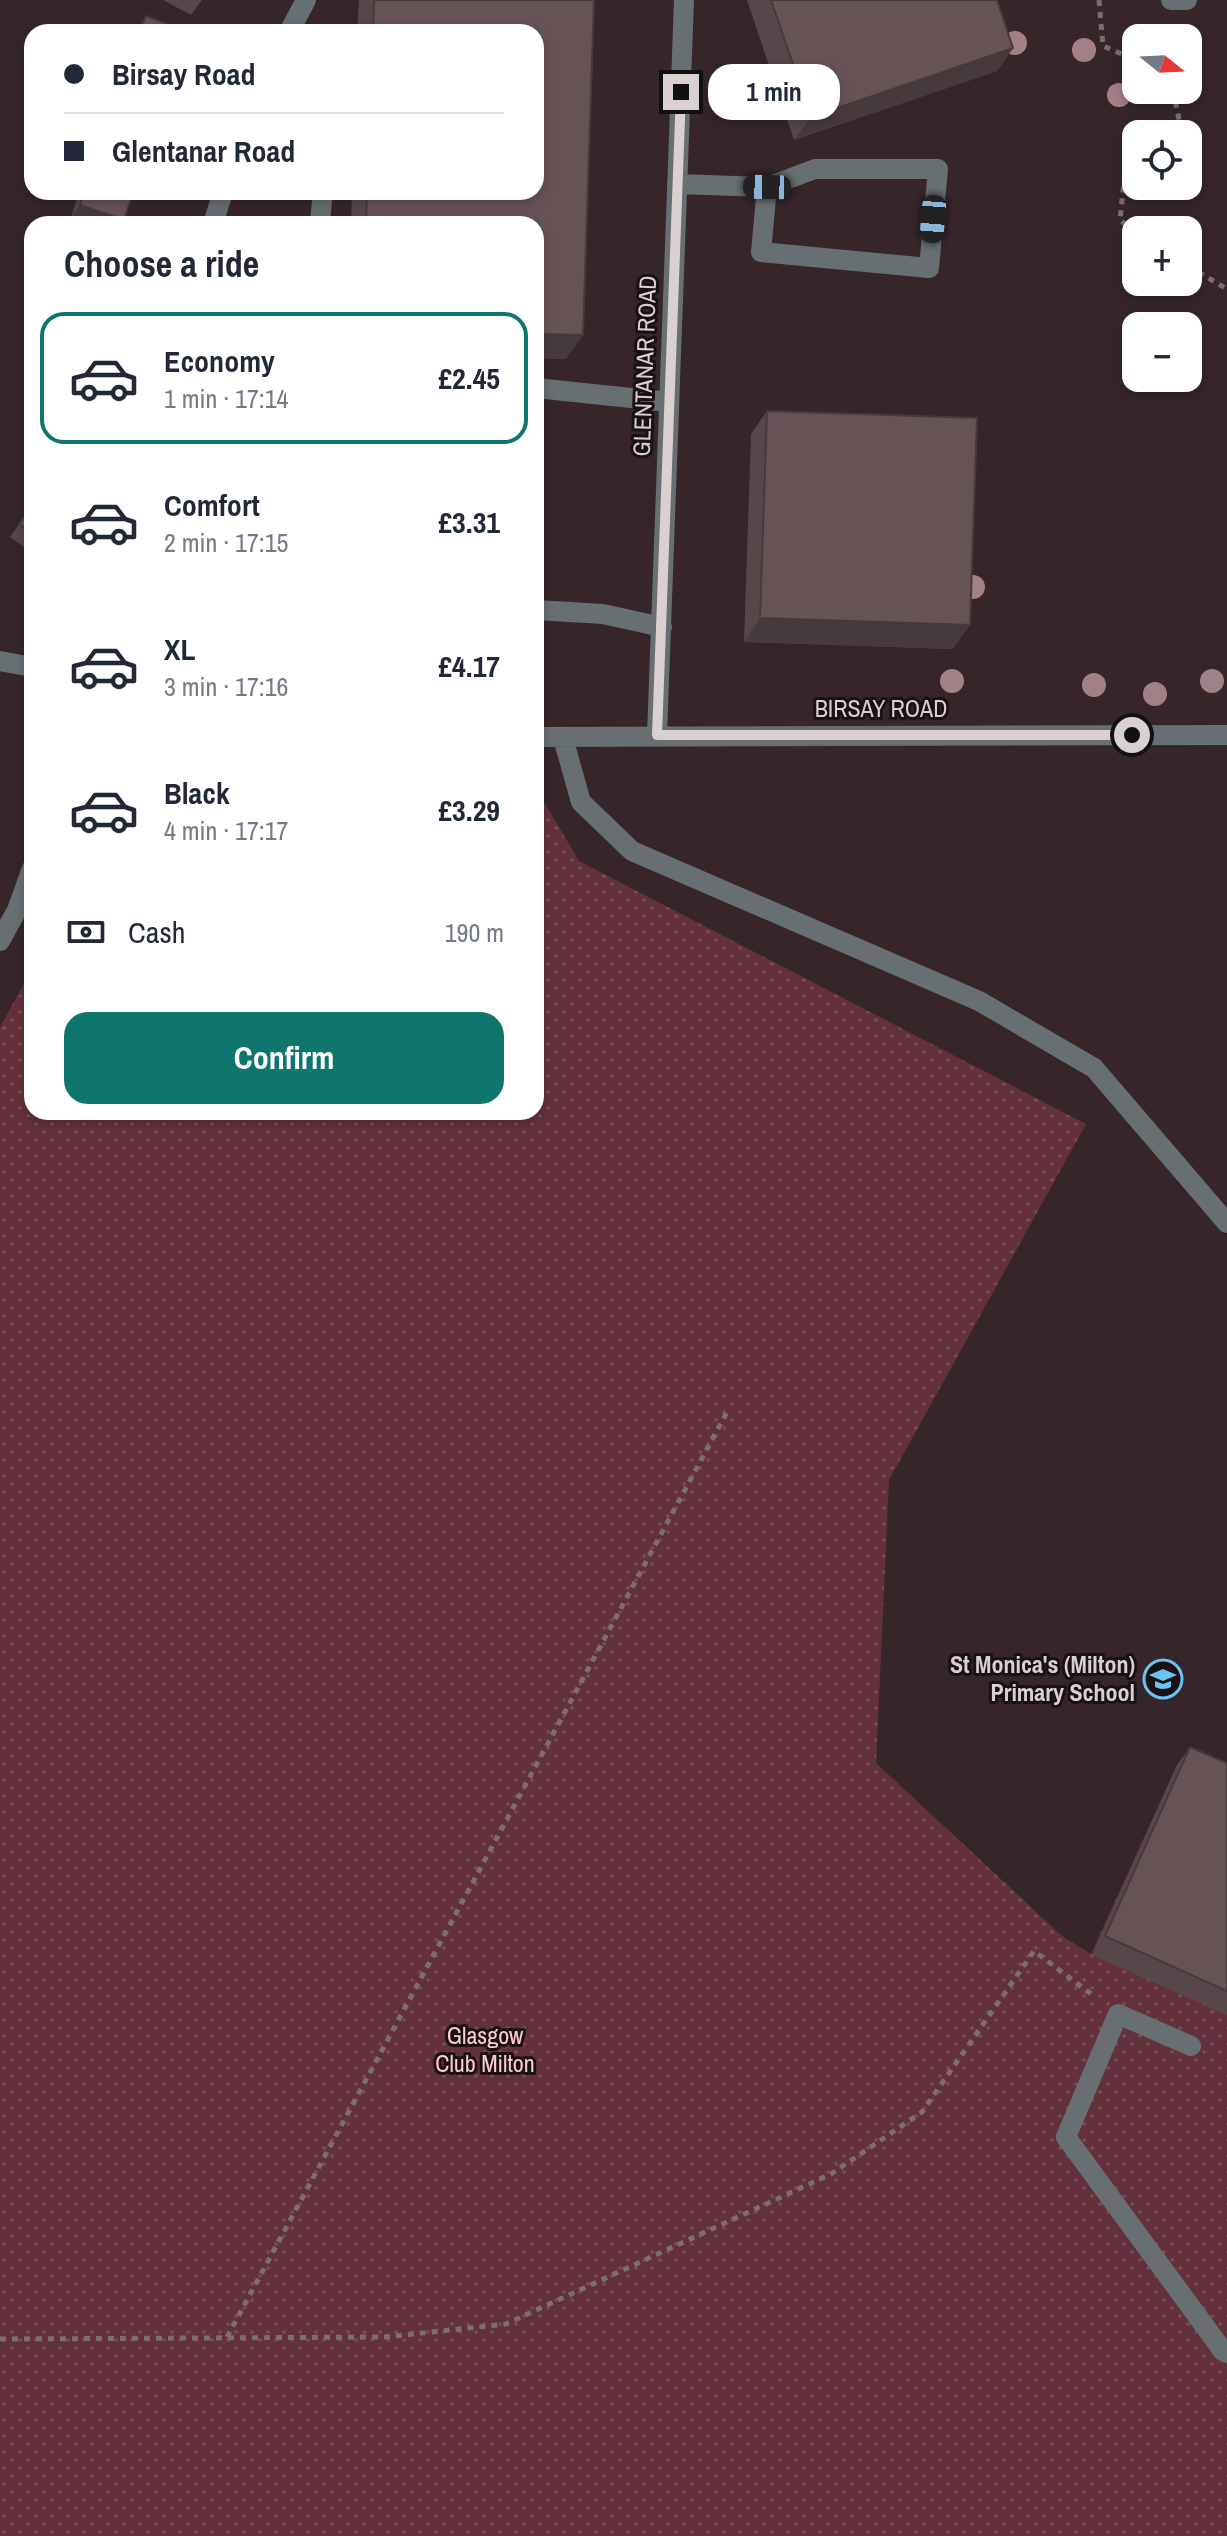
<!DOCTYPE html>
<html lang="en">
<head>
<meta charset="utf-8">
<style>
  body { margin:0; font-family:"Archivo Narrow",sans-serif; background:#f6f6f7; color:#1f2937; height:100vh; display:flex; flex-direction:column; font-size:30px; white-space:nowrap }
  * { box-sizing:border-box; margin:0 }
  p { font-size:26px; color:#747a83 }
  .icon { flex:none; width:44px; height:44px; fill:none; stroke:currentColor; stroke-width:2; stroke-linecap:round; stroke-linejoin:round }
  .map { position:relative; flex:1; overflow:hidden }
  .drawer { position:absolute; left:24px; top:216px; width:520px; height:904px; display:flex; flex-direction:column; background:#fff; border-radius:24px; box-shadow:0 4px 12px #0003 }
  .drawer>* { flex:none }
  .hud { position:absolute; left:24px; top:24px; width:520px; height:176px; border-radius:24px; box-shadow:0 4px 12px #0003; display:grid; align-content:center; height:176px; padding:0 40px; background:#fff }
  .needle { width:52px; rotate:108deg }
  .buttons { position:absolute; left:1122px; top:24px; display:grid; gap:16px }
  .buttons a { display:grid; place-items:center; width:80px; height:80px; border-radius:16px; background:#fff; box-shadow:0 4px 12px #0003; font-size:40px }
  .end { position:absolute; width:36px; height:36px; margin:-18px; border:10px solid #dacfd1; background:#111; box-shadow:0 0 0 4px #111 }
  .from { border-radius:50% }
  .bubble { position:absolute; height:56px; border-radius:24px; background:#fff; box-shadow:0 4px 12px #0003; font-size:26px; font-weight:800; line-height:56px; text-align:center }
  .car { position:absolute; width:24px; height:48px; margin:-24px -12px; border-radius:10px; box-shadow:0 0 6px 2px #0007; background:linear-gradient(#222 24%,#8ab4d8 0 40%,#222 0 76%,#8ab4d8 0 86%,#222 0) }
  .hud b { display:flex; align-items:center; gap:28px; height:76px; font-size:30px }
  .hud b+b { border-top:2px solid #e0e1e3 }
  .hud i { width:20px; height:20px; background:#1f2937 }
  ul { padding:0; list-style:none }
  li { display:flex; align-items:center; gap:24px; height:132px; margin:0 16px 12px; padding:0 24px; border:4px solid transparent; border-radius:24px }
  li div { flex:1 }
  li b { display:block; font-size:30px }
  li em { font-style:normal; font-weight:800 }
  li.on { border-color:#0f766e }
  li>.icon { width:72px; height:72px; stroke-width:1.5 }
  h2 { padding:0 40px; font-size:36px; line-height:96px }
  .pay { display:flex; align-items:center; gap:20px; height:88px; padding:0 40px; font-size:30px }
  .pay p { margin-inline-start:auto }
  .action { display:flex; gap:16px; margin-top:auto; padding:16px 40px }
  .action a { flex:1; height:92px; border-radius:24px; background:#0f766e; color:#fff; font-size:32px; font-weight:800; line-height:92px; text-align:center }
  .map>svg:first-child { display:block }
</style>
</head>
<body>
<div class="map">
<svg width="1227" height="2536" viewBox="0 0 1227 2536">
  <defs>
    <pattern id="park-dots" width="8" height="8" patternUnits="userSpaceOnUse" patternTransform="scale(2)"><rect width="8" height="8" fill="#63313c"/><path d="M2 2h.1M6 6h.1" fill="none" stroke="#794e57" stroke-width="1.8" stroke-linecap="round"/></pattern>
  </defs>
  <rect width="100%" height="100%" fill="#362629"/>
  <path fill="url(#park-dots)" d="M536,788L579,861L1086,1124L889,1480L876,1763L1062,1936L1091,1954L1177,1765L1227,1788V2536H0V1027L32,969V1112H536Z"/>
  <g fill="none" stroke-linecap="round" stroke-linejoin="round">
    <path stroke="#7c6e70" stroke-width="5" stroke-dasharray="6 6" stroke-linecap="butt" d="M1099,0L1103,46L1136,60
      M1173,90L1182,134
      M1136,158L1126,161L1120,220L1136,233
      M1188,266L1227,289
      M227,2337L727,1412
      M0,2339L385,2337L506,2324L831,2174L922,2112L1034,1951L1095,1997"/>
    <path stroke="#686f73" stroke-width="20" d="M1171,0H1187
      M289,32L306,0
      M677,184L767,187L815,169H938L929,268L761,252L767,187
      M213,224L223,192
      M320,224L322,200
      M536,388L669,402
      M536,610L603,614L662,627
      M0,661L32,667
      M657,735L684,0
      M536,737L1227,735
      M563,738L581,802L632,851L979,1001L1094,1068L1227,1223
      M0,941L17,910L32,868
      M1191,2046L1118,2014L1066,2137L1223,2351L1227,2353"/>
  </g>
  <g fill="#a28186">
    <circle cx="1015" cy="43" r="12"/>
    <circle cx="1084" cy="50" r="12"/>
    <circle cx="1119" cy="95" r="12"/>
    <circle cx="973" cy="587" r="12"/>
    <circle cx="952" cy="681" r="12"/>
    <circle cx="1212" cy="681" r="12"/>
    <circle cx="1094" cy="685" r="12"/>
    <circle cx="1155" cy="694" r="12"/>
  </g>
  <path fill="#58474a" d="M163,0H202L191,15Z
    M359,0H594L566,359L536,358V224H351L352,192H536V32H357Z
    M747,0H997L1013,48L997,71L794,140Z
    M146,16L187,32H136Z
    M79,192H133L124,220L120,224H89L71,218Z
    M767,411L953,649L744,642L751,434Z
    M32,506V553L10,537Z
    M1190,1747L1227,1763V2015L1092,1955L1177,1765Z"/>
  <path fill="#473a3c" d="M1013,48L997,71L794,140L811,117Z
    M80,205L124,220L120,224H89L71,218Z
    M536,334L583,335L566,359L536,358Z
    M760,618L970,625L953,649L744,642Z"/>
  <path fill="#665356" stroke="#473a3c" stroke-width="2" d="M374,0H594L583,335L536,334V224H366L367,192H536V32H373Z
    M771,0H997L1013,48L811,117Z
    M146,16L187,32H140Z
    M84,192H133L124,220L80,205Z
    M767,411L977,418L970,625L760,618Z
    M32,506V534L19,524Z
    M1190,1747L1227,1763V1991L1105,1936Z"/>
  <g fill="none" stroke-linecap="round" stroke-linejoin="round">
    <path stroke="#dacfd1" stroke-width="10" d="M681,92L657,735H1132"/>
  </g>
  <defs>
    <symbol id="school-ring" viewBox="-11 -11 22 22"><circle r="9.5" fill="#191113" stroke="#69c4f1" stroke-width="1.5"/><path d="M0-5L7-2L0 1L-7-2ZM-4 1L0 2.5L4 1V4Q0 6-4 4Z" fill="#69c4f1"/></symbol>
  </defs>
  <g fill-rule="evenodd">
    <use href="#school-ring" x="1141" y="1657" width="44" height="44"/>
  </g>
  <g text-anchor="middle" stroke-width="6" stroke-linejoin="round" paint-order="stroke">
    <g font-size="24" fill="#dacfd1" stroke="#191113">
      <text transform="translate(645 366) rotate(-88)" y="8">GLENTANAR ROAD</text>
      <text x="881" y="717">BIRSAY ROAD</text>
    </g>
    <g font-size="24" font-weight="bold" fill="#dacfd1" stroke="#191113" text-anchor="end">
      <text x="1135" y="1673">St Monica's (Milton)<tspan x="1135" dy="28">Primary School</tspan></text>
    </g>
    <g font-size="24" fill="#fbccd3" stroke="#191113">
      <text x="485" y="2044">Glasgow<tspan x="485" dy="28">Club Milton</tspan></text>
    </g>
  </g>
</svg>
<div class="buttons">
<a><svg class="needle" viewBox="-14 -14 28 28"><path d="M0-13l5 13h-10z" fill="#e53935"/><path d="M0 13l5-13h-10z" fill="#747a83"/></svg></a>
<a><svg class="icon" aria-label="locate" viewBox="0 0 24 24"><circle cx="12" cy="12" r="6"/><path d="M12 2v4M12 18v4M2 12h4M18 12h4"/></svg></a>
<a>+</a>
<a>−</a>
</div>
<i class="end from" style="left:1132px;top:735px"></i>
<i class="end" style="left:681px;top:92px"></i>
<div class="bubble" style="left:708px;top:64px;width:132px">1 min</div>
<i class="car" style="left:767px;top:187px;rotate:271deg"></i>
<i class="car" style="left:933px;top:219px;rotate:185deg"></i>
<div class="hud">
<b><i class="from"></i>Birsay Road</b>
<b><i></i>Glentanar Road</b>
</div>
<section class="drawer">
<h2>Choose a ride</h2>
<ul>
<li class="on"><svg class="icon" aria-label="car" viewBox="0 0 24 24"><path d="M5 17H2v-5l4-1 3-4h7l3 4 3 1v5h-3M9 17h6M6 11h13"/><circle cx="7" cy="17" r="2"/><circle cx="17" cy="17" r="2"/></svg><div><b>Economy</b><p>1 min · 17:14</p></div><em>£2.45</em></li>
<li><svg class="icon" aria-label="car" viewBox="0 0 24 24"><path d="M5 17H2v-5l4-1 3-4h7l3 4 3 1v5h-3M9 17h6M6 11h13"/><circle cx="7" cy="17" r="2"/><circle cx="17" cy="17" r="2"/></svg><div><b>Comfort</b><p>2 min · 17:15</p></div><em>£3.31</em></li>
<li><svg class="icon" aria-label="car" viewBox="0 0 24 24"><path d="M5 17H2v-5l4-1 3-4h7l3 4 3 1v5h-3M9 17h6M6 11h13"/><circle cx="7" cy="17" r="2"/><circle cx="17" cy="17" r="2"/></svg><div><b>XL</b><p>3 min · 17:16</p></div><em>£4.17</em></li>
<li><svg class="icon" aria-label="car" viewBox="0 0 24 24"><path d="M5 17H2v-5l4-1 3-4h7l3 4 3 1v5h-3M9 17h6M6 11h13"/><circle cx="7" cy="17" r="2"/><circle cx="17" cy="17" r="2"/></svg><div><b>Black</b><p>4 min · 17:17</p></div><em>£3.29</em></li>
</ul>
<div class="pay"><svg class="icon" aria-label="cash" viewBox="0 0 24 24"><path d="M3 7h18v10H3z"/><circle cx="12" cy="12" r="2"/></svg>Cash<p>190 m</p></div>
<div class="action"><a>Confirm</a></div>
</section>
</div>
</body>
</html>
